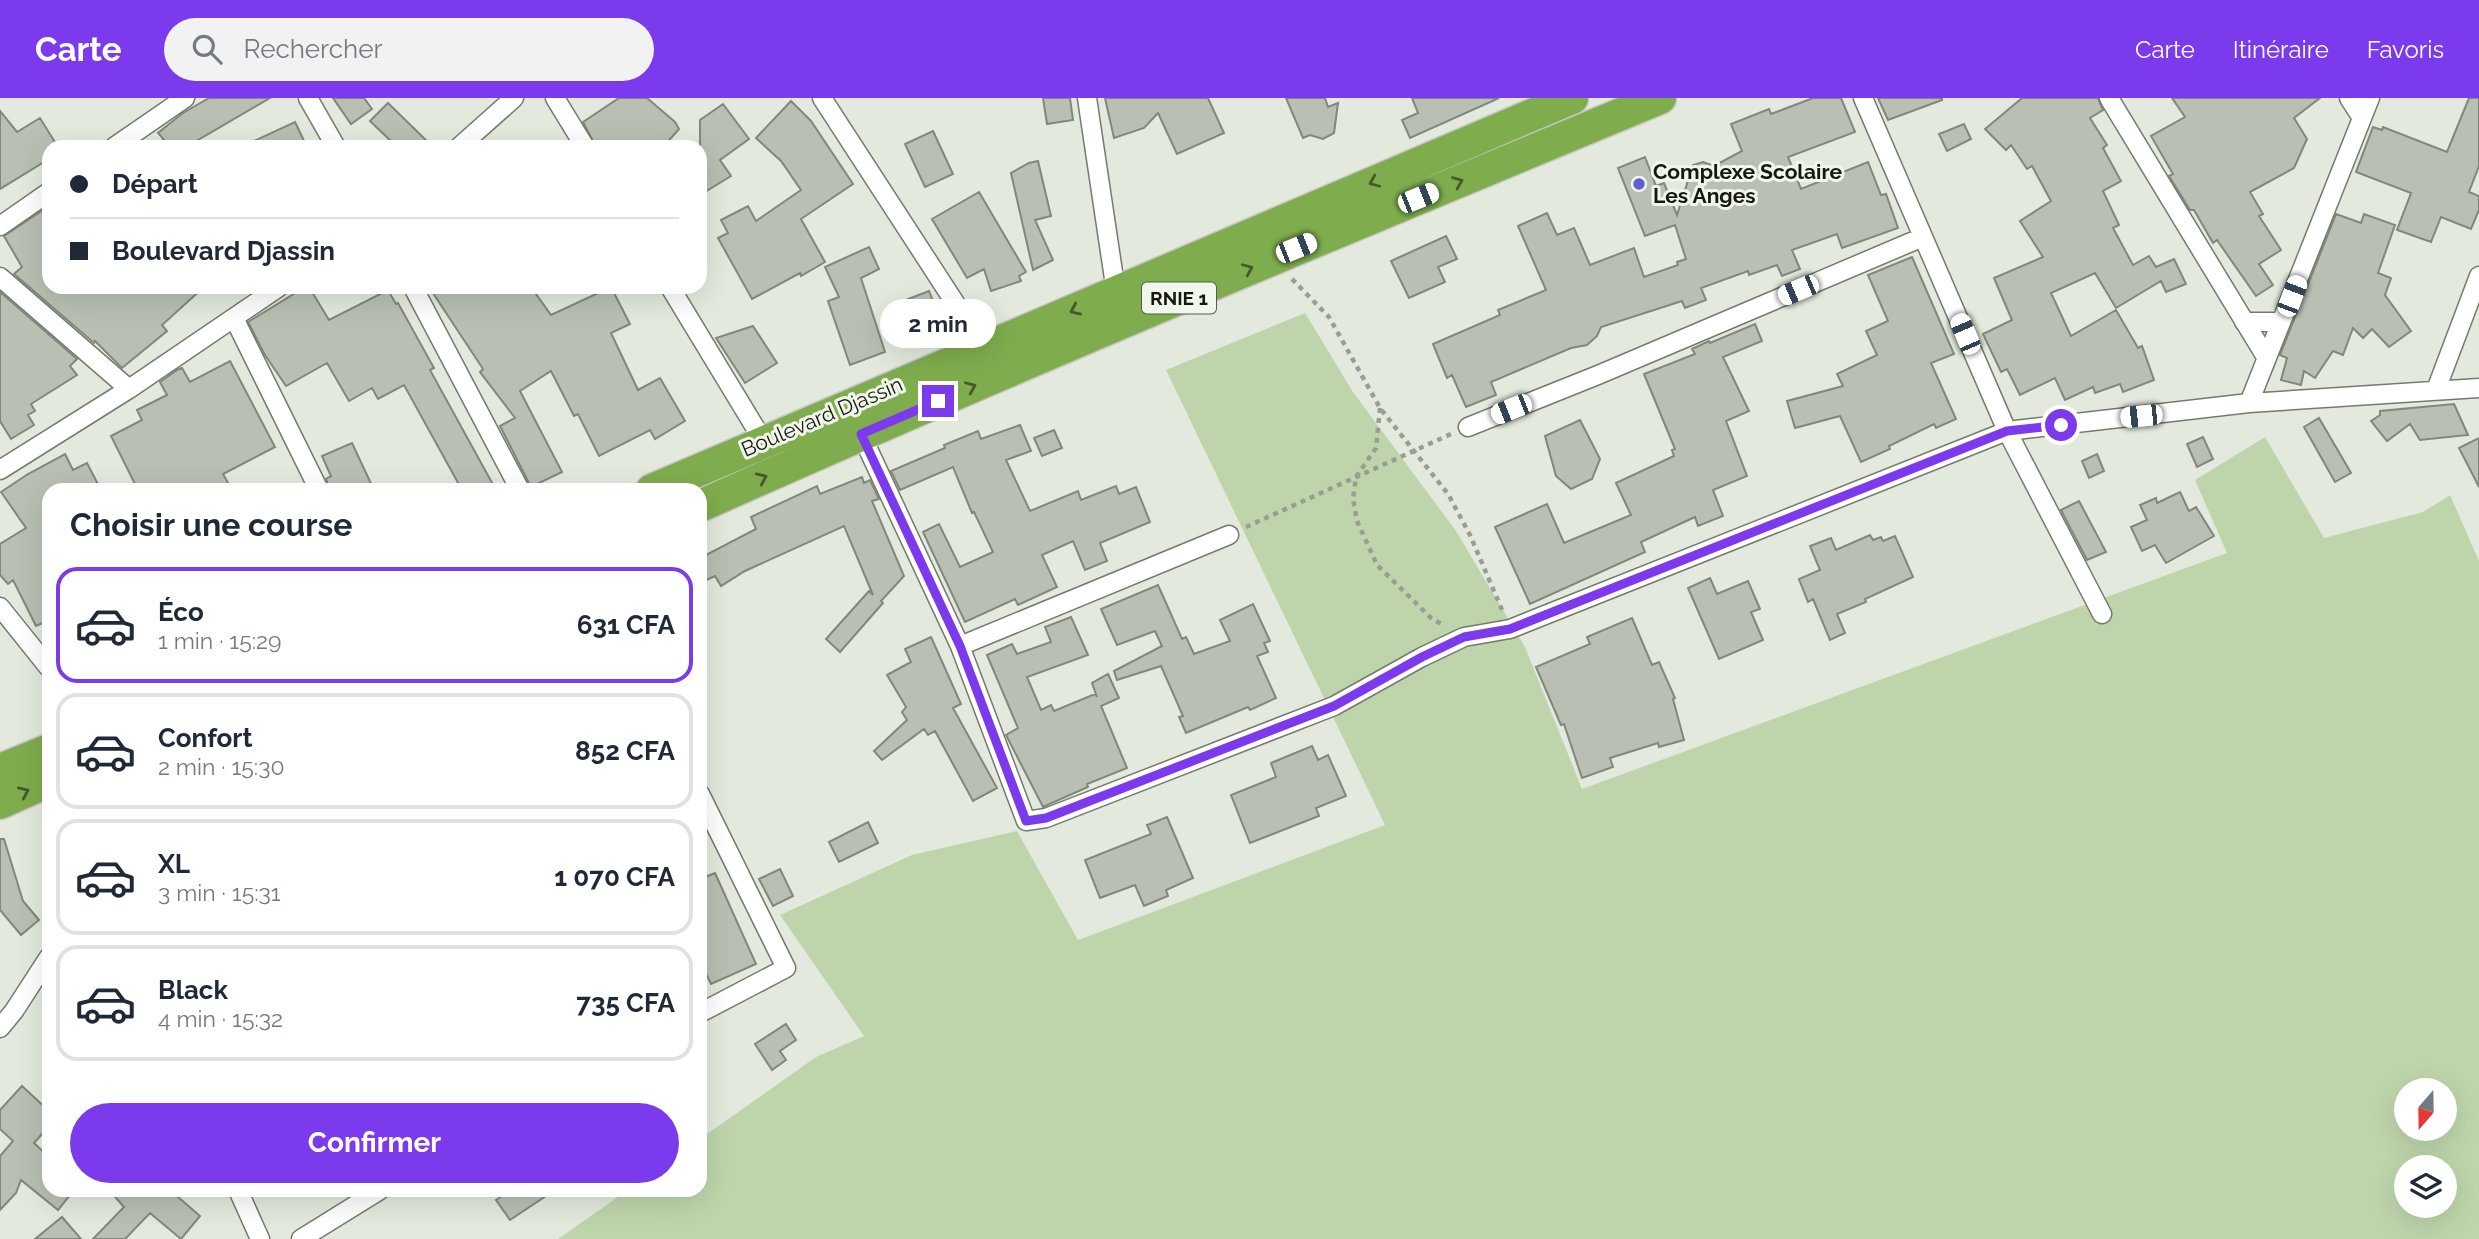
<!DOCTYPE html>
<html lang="fr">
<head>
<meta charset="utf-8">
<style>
  body { margin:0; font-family:Raleway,sans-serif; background:#f2f2f3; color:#1f2937; height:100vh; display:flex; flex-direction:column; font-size:26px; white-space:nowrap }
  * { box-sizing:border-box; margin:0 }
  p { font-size:23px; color:#747a83 }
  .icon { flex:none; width:38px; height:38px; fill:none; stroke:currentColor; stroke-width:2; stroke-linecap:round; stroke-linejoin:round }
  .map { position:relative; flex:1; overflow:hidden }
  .panel { position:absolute; left:42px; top:385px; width:665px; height:714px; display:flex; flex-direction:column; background:#fff; border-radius:21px; box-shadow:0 7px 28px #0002 }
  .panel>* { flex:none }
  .guide { position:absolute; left:42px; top:42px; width:665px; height:154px; border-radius:21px; box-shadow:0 7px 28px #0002; display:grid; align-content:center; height:154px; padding:0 28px; background:#fff }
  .needle { width:46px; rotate:200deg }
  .controls { position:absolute; left:2394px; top:980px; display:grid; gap:14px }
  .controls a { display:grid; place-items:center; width:63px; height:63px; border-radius:50%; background:#fff; box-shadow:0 7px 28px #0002; font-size:35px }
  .end { position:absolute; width:32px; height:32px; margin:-16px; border:9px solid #7c3aed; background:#fff; box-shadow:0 0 0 4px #fff }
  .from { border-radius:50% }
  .bubble { position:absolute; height:49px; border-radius:24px; background:#fff; box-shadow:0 7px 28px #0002; font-size:23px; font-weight:700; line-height:49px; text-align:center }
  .car { position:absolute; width:21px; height:42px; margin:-21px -10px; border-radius:9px; box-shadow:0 0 5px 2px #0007; background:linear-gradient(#fff 24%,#345 0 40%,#fff 0 76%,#345 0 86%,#fff 0) }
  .guide b { display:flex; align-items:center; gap:24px; height:66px; font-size:26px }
  .guide b+b { border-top:2px solid #e0e1e3 }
  .guide i { width:18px; height:18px; background:#1f2937 }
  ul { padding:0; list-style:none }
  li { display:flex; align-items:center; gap:21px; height:116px; margin:0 14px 10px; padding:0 14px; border:4px solid #e0e1e3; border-radius:21px }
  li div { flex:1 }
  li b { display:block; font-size:26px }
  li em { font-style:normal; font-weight:700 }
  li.active { border-color:#7c3aed }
  li>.icon { width:63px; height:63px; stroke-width:1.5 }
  h2 { padding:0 28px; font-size:32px; line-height:84px }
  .primary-button { display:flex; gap:14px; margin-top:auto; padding:14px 28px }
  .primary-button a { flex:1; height:80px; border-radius:42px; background:#7c3aed; color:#fff; font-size:28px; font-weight:700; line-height:80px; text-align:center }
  header { display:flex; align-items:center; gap:42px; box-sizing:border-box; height:98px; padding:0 35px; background:#7c3aed; color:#fff }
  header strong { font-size:33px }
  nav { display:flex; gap:38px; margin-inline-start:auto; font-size:24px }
  .search { width:490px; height:63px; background:#f2f2f3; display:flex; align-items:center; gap:18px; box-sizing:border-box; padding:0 24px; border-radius:38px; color:#747a83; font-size:26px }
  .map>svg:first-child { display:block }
</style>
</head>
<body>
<header>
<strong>Carte</strong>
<div class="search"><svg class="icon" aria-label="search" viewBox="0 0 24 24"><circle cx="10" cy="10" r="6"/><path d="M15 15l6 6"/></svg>Rechercher</div>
<nav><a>Carte</a><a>Itinéraire</a><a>Favoris</a></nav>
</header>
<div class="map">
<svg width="2479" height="1141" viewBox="0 0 2479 1141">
  <rect width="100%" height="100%" fill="#e3eadd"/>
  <path fill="#bed5ab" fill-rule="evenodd" d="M1305,215L1353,294L1456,433L1525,549L1582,691L2227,455L2195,382L2265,339L2324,440L2423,414L2450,397L2479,463V1141H558L628,1092H700V1041L816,959L864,938L780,817L912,757L1017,733L1078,842L1385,727L1166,272ZM2406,992H2445V1031H2406ZM2406,1069H2445V1108H2406Z"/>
  <path fill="#b9c0b3" stroke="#80877b" stroke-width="2" d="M209,0H270L186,49H170L158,35L183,15Z
    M333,0H364L372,11L351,26Z
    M619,0H647L675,24L679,31L663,49H596L583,24Z
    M1043,0H1070L1073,22L1047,26Z
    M1105,0H1208L1224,35L1177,56L1158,15L1144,30L1114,40Z
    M1286,0H1325L1328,9L1338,5L1334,35L1323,41L1310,37L1303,40Z
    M1412,0H1499L1410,40L1402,22L1418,15Z
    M1813,0H1841L1855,34L1788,59L1801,91L1868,64L1881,97L1886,96L1898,130L1842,150L1837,136L1792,152L1800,171L1782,178L1777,167L1749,177L1748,173L1701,190L1706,202L1685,210L1682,203L1601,229L1597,238L1587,247L1571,250L1491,284L1496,297L1466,309L1452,277L1447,280L1433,246L1500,217L1498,212L1546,192L1518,128L1547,115L1557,137L1574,130L1590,167L1634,150L1644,179L1678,167L1677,164L1686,161L1675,127L1645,138L1618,70L1645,59L1656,88L1664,85L1677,117L1693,67L1703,64L1714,68L1742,53L1731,26L1769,11L1771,16Z
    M1878,0H1942V2L1888,22Z
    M2022,0H2098L2103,12L2090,20L2107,47L2103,50L2121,83L2103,93L2119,127L2113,130L2133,167L2149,158L2156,169L2174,161L2186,186L2166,194L2161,183L2116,210L2095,175L2051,195L2071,238L2116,212L2138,250L2142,248L2154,282L2123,294L2120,286L2095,295L2093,289L2065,302L2055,280L2020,297L2007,271L2001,274L1983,236L2012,222L1994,180L2043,159L2020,123L2051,103L2032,68L2027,71L2011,47L2006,52L1985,31Z
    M2172,0H2320L2294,20L2307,41L2294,70L2250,94L2263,116L2259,118L2281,152L2259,166L2273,187L2256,198L2217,142L2213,145L2194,112H2190L2169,78L2173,76L2151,38L2185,19Z
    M2469,0H2479V68L2469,94L2479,98V112L2471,131L2441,119L2431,144L2397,132L2411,95L2356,74L2373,29L2382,32L2383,29L2447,54Z
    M791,3L811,23L853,86L801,121L825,164L801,178L800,175L752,201L718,140L728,135L721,122L748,108L756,123L801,92L781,63L756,40Z
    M388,5L433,49H397L370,23Z
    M723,6L749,41L720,62L731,78L700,97V22Z
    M0,13L17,34L40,20L58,49H49V61L0,91Z
    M295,24L307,49H241Z
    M1964,26L1971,41L1947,53L1939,36Z
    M933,33L953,76L925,89L905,46Z
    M1038,63L1051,118L1035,122L1053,162L1033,172L1011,75L1029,65Z
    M979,94L1026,174L1019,178L1021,183L991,193L984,171L967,180L932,121Z
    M49,108V189H204L162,227L167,233L122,270L95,243L94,245L14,176L22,169L4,138Z
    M2336,116L2361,125L2364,116L2395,127L2378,175L2391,180L2385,197L2411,233L2389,249L2372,231L2363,240L2353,230L2343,257L2333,253L2315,280L2304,273L2301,287L2281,282L2287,260L2280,257Z
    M1446,138L1457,161L1438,169L1445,184L1409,200L1391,163Z
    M869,149L879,171L861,180L885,254L850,267L828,203L839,199L825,169Z
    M1912,159L1954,256L1931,265L1956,321L1936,330L1934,326L1889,348L1890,351L1861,364L1840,318L1795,330L1787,303L1843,288L1837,276L1877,257L1866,233L1888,223L1868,177Z
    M305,189H309L329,222L388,192L396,206L398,205L434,270L430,272L496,392H462L404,287L378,301L372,290L349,303L327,265L286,288L265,257L248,224Z
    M429,189H531L551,217L611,189L630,226L611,235L638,292L660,280L685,323L655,341L650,332L599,358L578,316L574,318L551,273L520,293L562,374L531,389L500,328L515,320L480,274L483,271Z
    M929,193L937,213L916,221L908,201Z
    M0,194L77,261L70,268L77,277L31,306L35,313L28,317L34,327L11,341L0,323Z
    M1755,226L1762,243L1723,259L1749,313L1726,323L1747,378L1713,392L1723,418L1698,428L1695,419L1641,444L1645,454L1530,506L1495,429L1547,406L1564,445L1631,417L1616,385L1674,358L1672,352L1675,351L1644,276L1695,256L1692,251L1709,243L1710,245Z
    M753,228L777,265L745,285L716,240Z
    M230,263L275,349L223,376L232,392H138L111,338L142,322L137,312L167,297L160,284L177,272L182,270L190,284Z
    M2454,306L2468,337L2420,342L2410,326L2387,343L2371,323L2380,317V313Z
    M2319,320L2351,375L2335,384L2304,329Z
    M1580,322L1600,361L1592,381L1571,391L1556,378L1545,338Z
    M1020,327L1031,353L1006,362L1030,413L1078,393L1081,402L1116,388L1119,396L1136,389L1150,424L1100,445L1107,463L1085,472L1073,443L1042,457L1057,489L1018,507L1015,501L965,524L923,434L939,426L960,469L993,454L974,414L972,415L953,369L900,392L891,373L945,350L944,347L978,333L981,341Z
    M1054,332L1062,350L1042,358L1034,340Z
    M2203,339L2213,361L2197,369L2187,346Z
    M2479,340V389L2459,350Z
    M352,345L374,392H330L326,381L331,378L322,358Z
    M65,356L73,372L87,365L101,392H49V522L36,528L13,482L8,486L0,477V446L26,430L1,394L28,376Z
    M2097,356L2104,373L2089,380L2082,363Z
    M862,379L864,385L870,382L879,401L872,403L904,478L881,503L883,505L840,554L826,541L869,493L873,497L844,428L745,473L721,488L715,478L700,485V460L756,431L751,419L817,388L820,396Z
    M2180,394L2189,413L2196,409L2214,438L2166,465L2155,447L2142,453L2131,429L2147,422L2140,407L2156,400L2157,405Z
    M2079,403L2106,454L2087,462L2061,412Z
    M1870,437L1873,442L1881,439L1883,443L1895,438L1913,479L1865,501L1866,504L1837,516L1845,535L1830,542L1813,501L1808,504L1799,481L1820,472L1810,448L1831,440L1836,452Z
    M1710,480L1717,496L1748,483L1760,511L1751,514L1763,542L1719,561L1688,490Z
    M1158,487L1182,541L1186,539L1194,556L1230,543L1220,522L1253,506L1270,543L1264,545L1268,554L1257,558L1276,600L1250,612L1248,609L1186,635L1179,619L1183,618L1161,568L1117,582L1114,573L1162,548L1155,533L1117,547L1101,511Z
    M1071,519L1088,557L1027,579L1041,612L1051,607L1054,613L1095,596L1097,599L1092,585L1108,576L1119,600L1101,608L1127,670L1087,686L1088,689L1043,709L1006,637L1018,630L987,557L1012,546L1017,556L1051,544L1045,529Z
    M1632,520L1652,567L1659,564L1675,600L1673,601L1684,642L1659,649L1658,645L1610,660L1613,669L1582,680L1564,626L1561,627L1536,569L1590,546L1587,539Z
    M931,539L961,606L953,610L997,690L973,703L935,633L928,637L924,631L882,662L874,653L907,622L902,614L906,609L887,577L911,564L905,551Z
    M1312,648L1318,662L1328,657L1346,698L1316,710L1319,718L1250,745L1231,697L1276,679L1271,665Z
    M1167,719L1193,780L1166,792L1168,798L1144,808L1135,787L1100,800L1085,762L1151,736L1147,727Z
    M868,724L878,745L839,764L829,744Z
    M0,741H4L23,803L39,822L21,837L0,812Z
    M780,771L793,798L773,808L759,781Z
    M715,775L756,866L711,886L700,863V781Z
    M786,926L796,942L780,953L786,962L772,972L755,946Z
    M22,988L49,1013V1028L34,1045L49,1059V1092H74L58,1112L21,1082L16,1095L0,1112V1058L13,1043L0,1031V1012Z
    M109,1092H170L200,1118L181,1141L150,1115L125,1141H93L124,1109Z
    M511,1092H555L510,1122L496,1102Z
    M62,1119L81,1141H35Z"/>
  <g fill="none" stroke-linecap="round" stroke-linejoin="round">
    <defs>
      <path id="street" d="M308,0L336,49
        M555,0L585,49
        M822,0L985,251
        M1087,0L1116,194
        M1863,0L2007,333L2102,516
        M2109,0L2266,259
        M2349,0L2362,20
        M114,49L185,0
        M459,49L514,0
        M0,128L49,94
        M0,179L129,291
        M413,189L520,392
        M670,189L764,344
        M234,220L319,392
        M2244,224H2281
        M2436,292L2479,178
        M2249,305L2370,0
        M1468,329L1598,277L1923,139
        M861,336L960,548L1026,723L1046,720L1334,608L1422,559L1464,539L1510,531L2007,333L2249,305L2479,290
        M0,372L129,291L279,189
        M0,509L49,570
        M960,548L1229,437
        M700,696L786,870L700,915
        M0,930L14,913L49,859
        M238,1092L260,1141
        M301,1141L380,1092"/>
      <path id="highway" d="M652,392L1572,0
        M700,408C1018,266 1339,133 1660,0
        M0,672L49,652
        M0,705L49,683"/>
    </defs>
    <use href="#street" stroke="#747a6e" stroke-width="21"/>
    <use href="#highway" stroke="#c7c7c6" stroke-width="35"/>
    <path stroke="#999e94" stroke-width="4.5" stroke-dasharray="5 5" stroke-linecap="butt" d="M1292,181L1329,219L1380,310L1448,396L1470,437L1503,514
      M1380,310L1376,350L1356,379L1353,401L1357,423L1377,467L1431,520L1445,528
      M1246,429L1451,336"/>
    <use href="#street" stroke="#fff" stroke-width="18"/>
    <use href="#highway" stroke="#7fad4d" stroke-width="32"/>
  </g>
  <defs><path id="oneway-chevron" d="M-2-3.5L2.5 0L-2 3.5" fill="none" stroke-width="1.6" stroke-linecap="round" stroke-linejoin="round" transform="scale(1.75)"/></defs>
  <g stroke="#455a2d">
    <use href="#oneway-chevron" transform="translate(1374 84) rotate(157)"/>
    <use href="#oneway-chevron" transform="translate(1458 84) rotate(-22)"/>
    <use href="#oneway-chevron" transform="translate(1248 171) rotate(-23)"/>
    <use href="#oneway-chevron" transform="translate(1075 212) rotate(156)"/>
    <use href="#oneway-chevron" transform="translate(971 289) rotate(-23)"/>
    <use href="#oneway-chevron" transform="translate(762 380) rotate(-24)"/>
    <use href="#oneway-chevron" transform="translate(24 694) rotate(-24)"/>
  </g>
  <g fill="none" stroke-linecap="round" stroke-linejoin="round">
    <path stroke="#7c3aed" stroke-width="9" d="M938,303L861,336L960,548L1026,723L1046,720L1334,608L1422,559L1464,539L1510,531L2007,333L2061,327"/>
  </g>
  <circle fill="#625cd5" stroke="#f0f7ea" stroke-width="2.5" cx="1639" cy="86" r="7"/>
  <g text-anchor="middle" stroke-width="6" stroke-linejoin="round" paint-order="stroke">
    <rect fill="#f0f7ea" stroke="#575a54" stroke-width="2" x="1142" y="184.5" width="74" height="31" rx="5"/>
    <g font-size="19" font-weight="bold" fill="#151713">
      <text x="1179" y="207">RNIE 1</text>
    </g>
    <g font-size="21" font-weight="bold" fill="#151713" stroke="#f0f7ea" text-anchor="start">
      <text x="1653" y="81">Complexe Scolaire<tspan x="1653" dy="24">Les Anges</tspan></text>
    </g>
    <g font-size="21" fill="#151713" stroke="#f0f7ea">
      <text transform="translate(822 319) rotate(-23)" y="7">Boulevard Djassin</text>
    </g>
  </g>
</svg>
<div class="controls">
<a><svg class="needle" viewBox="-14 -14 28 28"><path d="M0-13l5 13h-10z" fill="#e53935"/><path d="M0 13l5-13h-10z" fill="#747a83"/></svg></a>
<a><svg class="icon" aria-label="layers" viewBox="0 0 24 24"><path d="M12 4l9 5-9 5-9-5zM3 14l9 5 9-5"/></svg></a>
</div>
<i class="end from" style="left:2061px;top:327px"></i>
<i class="end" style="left:938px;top:303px"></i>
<div class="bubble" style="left:880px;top:201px;width:116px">2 min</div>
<i class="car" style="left:1418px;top:100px;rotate:68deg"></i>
<i class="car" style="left:1296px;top:150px;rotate:68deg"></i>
<i class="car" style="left:1798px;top:192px;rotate:247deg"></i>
<i class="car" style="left:2292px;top:198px;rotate:21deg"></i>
<i class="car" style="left:1965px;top:236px;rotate:337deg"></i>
<i class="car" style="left:1511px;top:311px;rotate:248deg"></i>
<i class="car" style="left:2141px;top:318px;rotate:264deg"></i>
<div class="guide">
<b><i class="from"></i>Départ</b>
<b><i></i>Boulevard Djassin</b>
</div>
<section class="panel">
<h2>Choisir une course</h2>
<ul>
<li class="active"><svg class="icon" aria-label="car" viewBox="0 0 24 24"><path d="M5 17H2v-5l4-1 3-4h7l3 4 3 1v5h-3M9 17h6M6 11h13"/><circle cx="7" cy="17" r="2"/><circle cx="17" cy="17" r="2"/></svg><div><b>Éco</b><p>1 min · 15:29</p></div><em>631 CFA</em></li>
<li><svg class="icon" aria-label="car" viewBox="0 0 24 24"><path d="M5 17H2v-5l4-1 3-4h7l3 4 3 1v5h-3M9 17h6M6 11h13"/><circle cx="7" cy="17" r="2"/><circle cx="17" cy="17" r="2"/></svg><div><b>Confort</b><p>2 min · 15:30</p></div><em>852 CFA</em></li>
<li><svg class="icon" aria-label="car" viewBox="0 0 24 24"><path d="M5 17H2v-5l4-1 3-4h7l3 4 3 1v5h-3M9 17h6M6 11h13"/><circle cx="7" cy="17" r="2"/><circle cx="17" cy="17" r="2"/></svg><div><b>XL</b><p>3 min · 15:31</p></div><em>1 070 CFA</em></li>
<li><svg class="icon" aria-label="car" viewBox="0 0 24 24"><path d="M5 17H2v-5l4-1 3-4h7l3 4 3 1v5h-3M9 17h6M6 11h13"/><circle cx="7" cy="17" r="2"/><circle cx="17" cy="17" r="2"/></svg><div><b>Black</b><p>4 min · 15:32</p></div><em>735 CFA</em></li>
</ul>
<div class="primary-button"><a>Confirmer</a></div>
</section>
</div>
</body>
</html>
